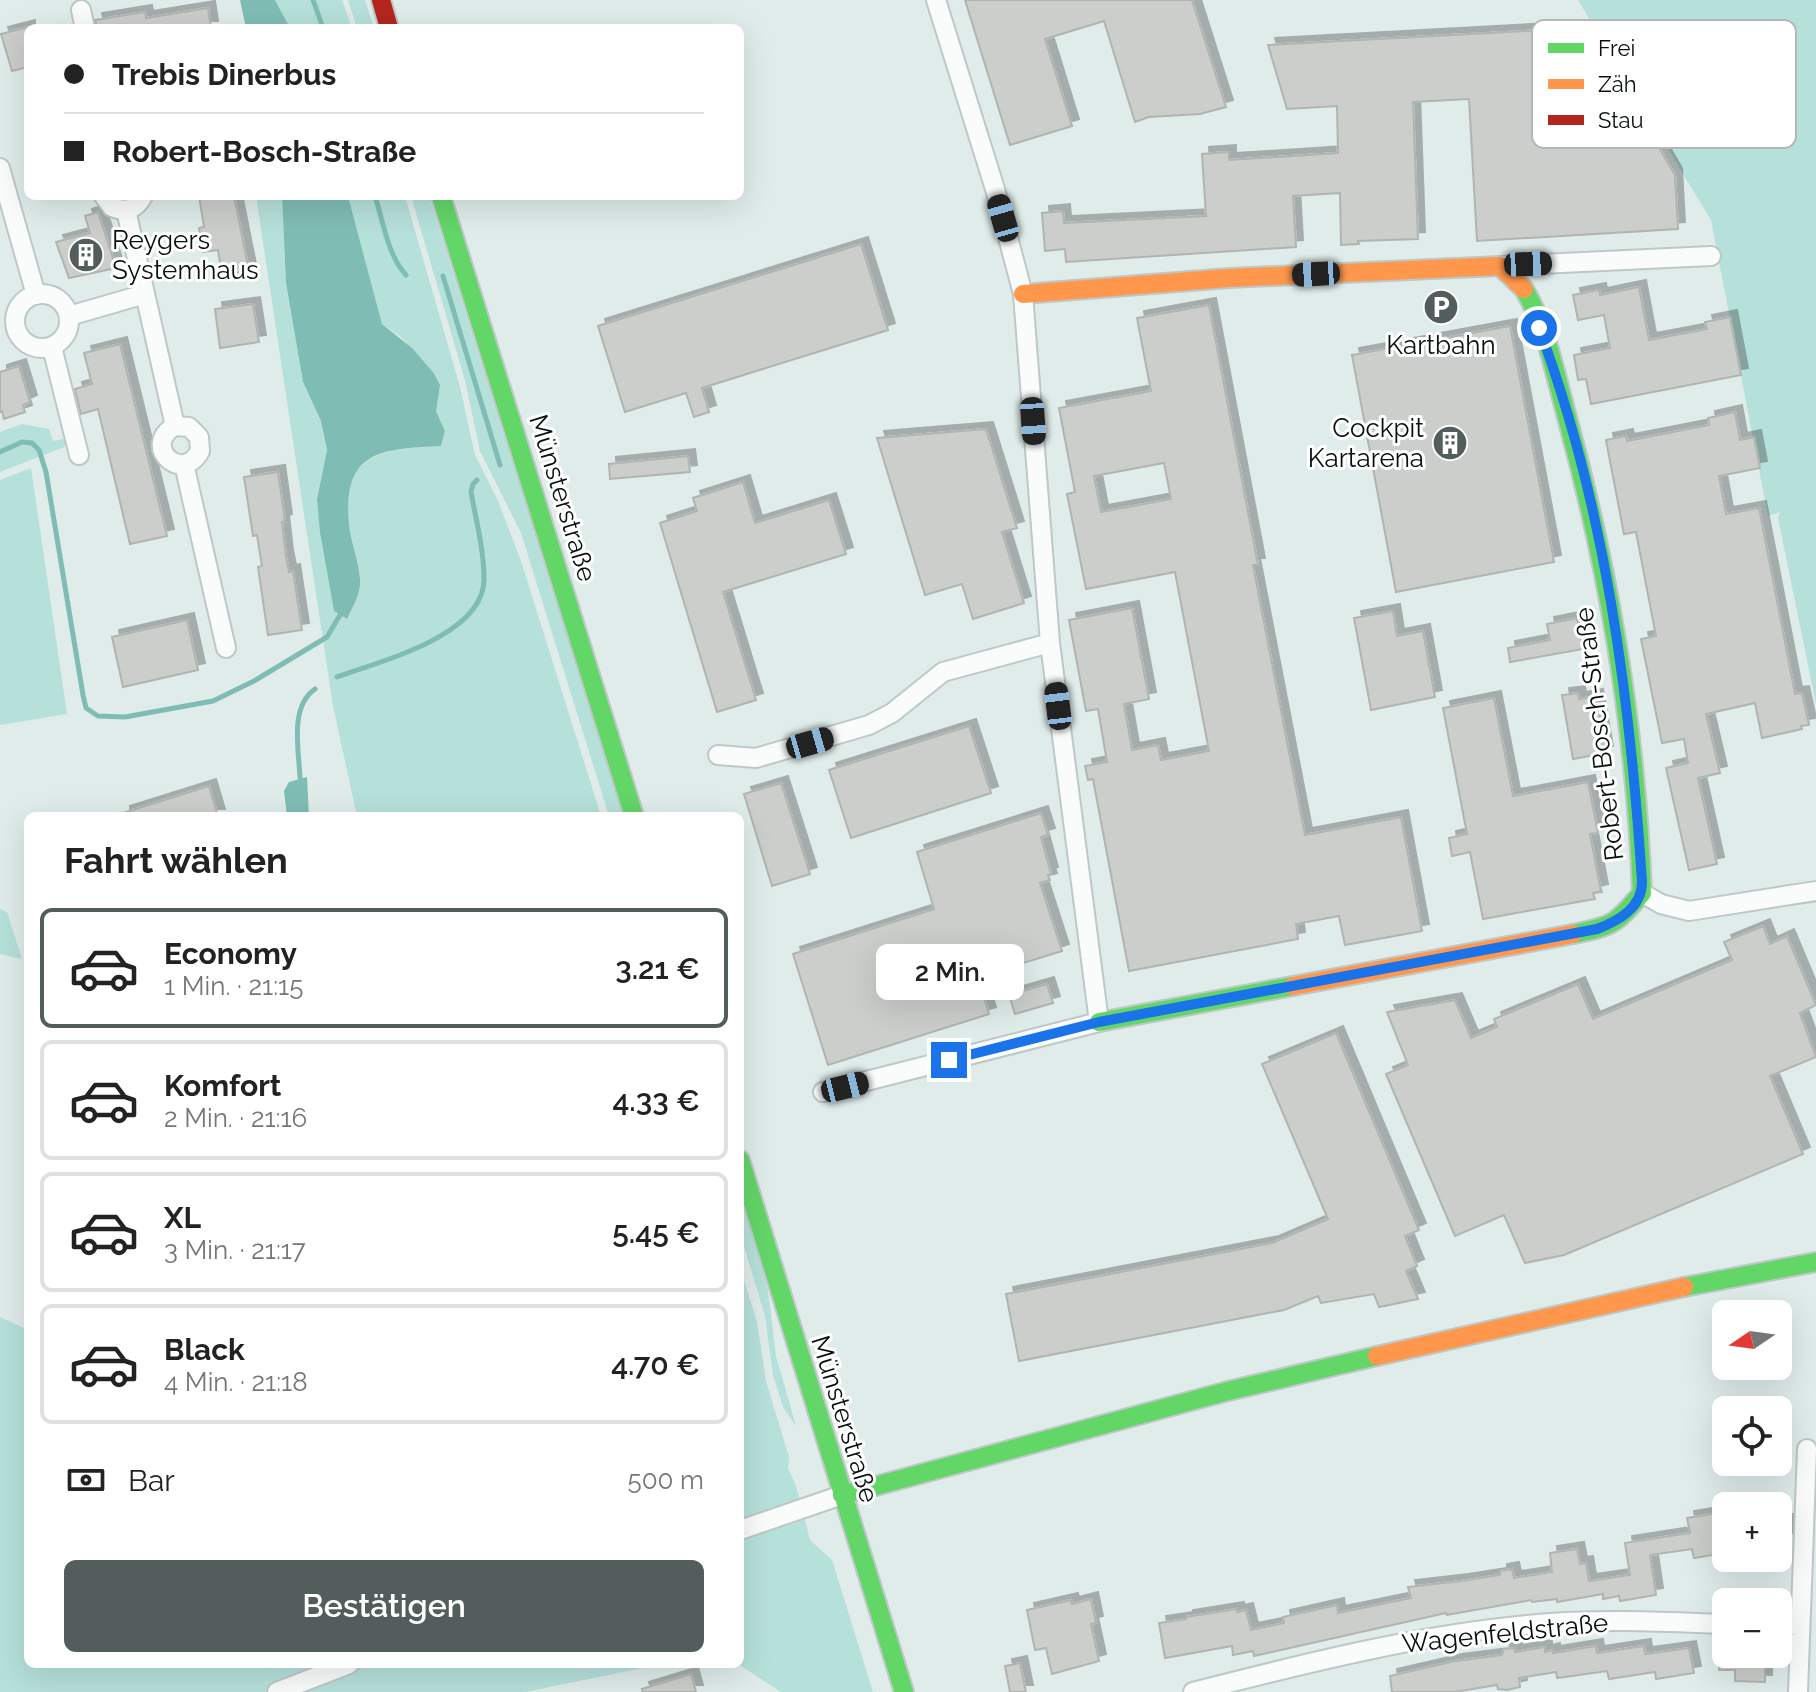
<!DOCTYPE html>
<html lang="de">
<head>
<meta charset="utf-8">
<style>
  body { margin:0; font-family:Raleway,sans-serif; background:#f2f2f2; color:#222; height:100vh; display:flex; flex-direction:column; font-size:30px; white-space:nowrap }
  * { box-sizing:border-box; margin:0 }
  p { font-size:26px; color:#767676 }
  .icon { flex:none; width:44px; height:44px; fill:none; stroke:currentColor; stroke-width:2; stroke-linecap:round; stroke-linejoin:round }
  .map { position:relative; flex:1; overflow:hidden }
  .sheet { position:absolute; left:24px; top:812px; width:720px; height:856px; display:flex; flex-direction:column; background:#fff; border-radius:12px; box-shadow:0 8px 32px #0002 }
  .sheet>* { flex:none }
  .hud { position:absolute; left:24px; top:24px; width:720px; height:176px; border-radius:12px; box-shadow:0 8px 32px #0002; display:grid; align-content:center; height:176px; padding:0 40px; background:#fff }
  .needle { width:52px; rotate:257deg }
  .controls { position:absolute; left:1712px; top:1300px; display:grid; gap:16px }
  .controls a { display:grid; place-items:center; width:80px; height:80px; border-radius:12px; background:#fff; box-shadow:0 8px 32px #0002; font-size:40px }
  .end { position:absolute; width:36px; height:36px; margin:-18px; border:10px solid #1a73e8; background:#fff; box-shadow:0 0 0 4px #fff }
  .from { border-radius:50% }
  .bubble { position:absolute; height:56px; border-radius:12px; background:#fff; box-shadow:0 8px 32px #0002; font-size:26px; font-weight:600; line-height:56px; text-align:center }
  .car { position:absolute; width:24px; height:48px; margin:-24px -12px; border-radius:10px; box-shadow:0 0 6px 2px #0007; background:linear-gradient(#222 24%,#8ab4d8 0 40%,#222 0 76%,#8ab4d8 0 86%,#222 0) }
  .hud b { display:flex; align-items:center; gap:28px; height:76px; font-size:30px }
  .hud b+b { border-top:2px solid #e0e0e0 }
  .hud i { width:20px; height:20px; background:#222 }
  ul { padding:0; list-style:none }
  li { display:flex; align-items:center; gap:24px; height:120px; margin:0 16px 12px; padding:0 24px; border:4px solid #e0e0e0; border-radius:12px }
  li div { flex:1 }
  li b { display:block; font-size:30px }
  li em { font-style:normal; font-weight:600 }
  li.selected { border-color:#535d5c }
  li>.icon { width:72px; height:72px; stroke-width:1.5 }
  h2 { padding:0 40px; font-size:36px; line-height:96px }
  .pay { display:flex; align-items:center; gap:20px; height:88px; padding:0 40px; font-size:30px }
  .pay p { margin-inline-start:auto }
  .primary-button { display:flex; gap:16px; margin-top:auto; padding:16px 40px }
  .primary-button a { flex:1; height:92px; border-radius:12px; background:#535d5c; color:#fff; font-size:32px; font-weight:600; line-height:92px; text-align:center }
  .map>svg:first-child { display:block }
</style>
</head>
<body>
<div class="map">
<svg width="1816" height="1692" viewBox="0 0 1816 1692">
  <defs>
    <filter id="shadow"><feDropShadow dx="7" dy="-7" stdDeviation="0" flood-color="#0004"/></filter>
  </defs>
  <rect width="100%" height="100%" fill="#dfecea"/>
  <path fill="#b6e0da" d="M275,0H342L352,28H290Z
    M348,0H365L374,28H357Z
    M1578,0H1816V704L1778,518L1780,512L1768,516L1711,220Z
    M256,196H282L286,283L303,382L321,421L327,450L317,499L334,611L347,619C351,607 361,590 360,577C359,561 352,544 349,528C338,453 381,449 441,446L445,431L436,411L433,372L401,337L382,324L348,196H405L460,387L475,455L498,501L521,561L601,816H357L333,706Z
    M411,196H429L623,816H609L521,533L480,451L465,380Z
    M22,424L49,429L53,441L67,438L68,440L64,447L0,472V432Z
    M31,468L67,714L0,725V480Z
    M0,909L7,912L22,959L0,954Z
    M740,1191L768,1290L776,1356L796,1426L783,1407L773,1375L765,1316L740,1233Z
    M740,1267L757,1322L766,1381L789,1457L788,1468L796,1486L810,1540L832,1560L873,1692H781L738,1664H740Z
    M0,1317L28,1330V1664H663L525,1692H0Z"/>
  <path fill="#7fbdb4" d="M240,0H275L290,28H246Z
    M282,196H348L382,324L412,348L433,372L440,385L436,411L445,431L441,446C381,449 342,450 349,525C351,543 359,561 360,579C361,594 353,606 347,619L334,611L320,532L317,499L327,450L321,421L303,382L286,283Z
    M307,777L309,816H287L284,791L289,782Z"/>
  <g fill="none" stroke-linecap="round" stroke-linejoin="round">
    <path stroke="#7fbdb4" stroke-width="5" d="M313,0L323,28
      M375,196C383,221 388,256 406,275
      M443,276L500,465
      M0,452L22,442L32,443L39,450L46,472L83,695L86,708L98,716L125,717L213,701L254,681L327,637L340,615
      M337,677C380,661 484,636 484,579C484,550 476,520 471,492L473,484L477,480
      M300,778C299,750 289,707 315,689"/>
  </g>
  <path fill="#cbcecb" stroke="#b1b4b1" stroke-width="2" fill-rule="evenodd" filter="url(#shadow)" d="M965,0H1192L1226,107L1200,114L1149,117L1135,122L1104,21L1045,39L1072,126L1010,145Z
    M208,8L211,28H97L95,20L145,12L146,18Z
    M28,27V67L12,71L1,34Z
    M1580,28L1584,101L1630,98L1675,175L1678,229L1477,241L1469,99L1413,102L1418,239L1358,241L1359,244L1341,245L1340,193L1293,196L1296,247L1066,262L1065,249L1045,251L1042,213L1063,211L1064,223L1206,216L1202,154L1229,152V160L1338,153L1337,106L1287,109L1268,45Z
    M199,196H234L249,271L222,275L218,250L203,252L199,228L204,227Z
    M98,212L116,268L69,278L56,242L90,233L85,216Z
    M861,244L888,330L702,388L709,412L694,417L686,393L625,412L598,326Z
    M1639,287L1649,340L1707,329L1705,322L1730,317L1741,375L1591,404L1586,379L1578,380L1574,355L1610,348L1604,315L1578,320L1573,295L1599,290L1600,295Z
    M253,304L259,342L220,348L215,309Z
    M1209,305L1258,565H1253L1305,835L1401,817L1422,931L1345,945L1339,916L1296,924L1298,939L1129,971L1093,779L1088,780L1085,766L1107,762L1098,709L1086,711L1069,620L1132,608L1149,699L1124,704L1132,750L1158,745L1161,760L1209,751L1175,572L1086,589L1067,494L1075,492L1059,408L1151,391L1137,318ZM1164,463L1171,499L1101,512L1094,476Z
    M1510,326L1554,562L1396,592L1352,355Z
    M120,344L167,536L130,544L98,409L81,414L75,389L92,384L84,353Z
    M19,366L30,402L23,405L25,412L4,419L2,411L0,412V372Z
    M1735,412L1740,440L1754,437L1760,468L1719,476L1726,514L1759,508L1795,694L1802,693L1809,725L1801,726L1802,729L1762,738L1755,703L1706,714L1720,773L1698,778L1717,864L1689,870L1666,768L1688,763L1684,739L1662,743L1641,639L1656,636L1636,532L1624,534L1606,440L1626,436L1627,441L1709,425L1708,418Z
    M986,429L1017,528L1002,532L1024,603L973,619L962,584L925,595L877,438Z
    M688,456L690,472L610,479L609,464Z
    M278,472L285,521L282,522L286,557L289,572L293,571L302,630L268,635L258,567L262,566L257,535L253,536L244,477Z
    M743,482L755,523L829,500L846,554L723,592L756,700L717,712L660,523L697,511L693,498Z
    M1393,611L1397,636L1423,631L1435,697L1371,710L1354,618Z
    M1577,618L1583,649L1510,662L1508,648L1550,640L1547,624Z
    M187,620L198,670L123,687L112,637Z
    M1578,693L1579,699L1596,696L1606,753L1573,759L1562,695Z
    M1494,698L1513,796L1588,782L1598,833L1590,834L1601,891L1593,893L1595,899L1483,919L1470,852L1452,856L1449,838L1467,834L1443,708Z
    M969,726L991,793L851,838L829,770Z
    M781,783L810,874L772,886L744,794Z
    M209,786L218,816H123V813Z
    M1041,813L1048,835L1041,837L1051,874L1048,875L1050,880L1040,883L1062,951L978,977L989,1014L828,1065L793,954L934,909L917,852Z
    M1763,926L1770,944L1787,936L1816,1005L1800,1013L1816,1057L1770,1076L1803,1154L1564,1255L1525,1263L1504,1215L1455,1236L1386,1074L1408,1065L1387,1012L1455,1000L1471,1038L1497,1027L1494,1019L1578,984L1593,1019L1732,960L1724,942Z
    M1047,984L1053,1003L1015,1014L1009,995Z
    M1336,1033L1419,1230L1405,1236L1417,1266L1406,1271L1418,1299L1379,1307L1374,1294L1321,1303L1318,1296L1284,1310L1019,1361L1006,1294L1272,1243L1328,1219L1262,1064Z
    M1718,1513L1725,1553L1694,1558L1692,1549L1650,1555L1656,1595L1620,1601L1619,1596L1603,1599V1594L1557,1602V1599L1532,1602L1531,1600L1447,1615L1446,1613L1254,1656L1253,1651L1233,1655L1232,1646L1165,1658L1159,1623L1186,1619V1617L1237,1609V1612L1246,1610L1251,1630L1284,1623L1283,1617L1337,1605L1338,1613L1411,1598L1408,1587L1461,1581L1500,1575V1571L1512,1569L1514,1578L1552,1572L1550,1553L1577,1549L1580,1564L1586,1563L1589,1581L1630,1575L1625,1543L1690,1533L1687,1518Z
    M1778,1521H1791V1540H1778Z
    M1091,1599L1096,1623L1091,1624L1099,1661L1052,1674L1046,1648L1035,1650L1027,1610L1071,1600L1072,1604Z
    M1596,1646L1597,1653L1644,1646L1645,1654L1689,1648L1694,1673L1656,1679L1655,1672L1609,1679L1607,1671L1557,1678L1556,1672L1519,1678L1520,1687L1507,1690L1498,1689L1497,1685L1454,1692H1392L1390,1676L1455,1661L1502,1655L1504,1649L1515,1648V1652L1545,1647V1652L1553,1650V1653Z
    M1719,1654H1747V1661H1765V1682L1735,1681V1670H1719Z
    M1020,1663L1026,1692H1010L1005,1666Z
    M691,1674L696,1692H643L642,1689Z"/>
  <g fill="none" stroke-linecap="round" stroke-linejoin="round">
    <defs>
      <path id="street" d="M81,10L85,28
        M0,168L36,295
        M104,196L112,207C126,213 136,209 143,196
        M126,210L175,426C141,445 181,485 200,451L199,437L189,427L175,426
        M1500,266L1711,256
        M15 321a27 27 0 1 1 54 0a27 27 0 1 1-54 0Z
        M69,316L145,294
        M52,347L79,455
        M184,464L226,648
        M718,755L756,758L869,725L892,713L943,672L1050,643
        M1642,893L1661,904L1689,911L1816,891
        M823,1092L1099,1022L1050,643L1023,294L995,189L936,0
        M740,1530L842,1495
        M1778,1625L1800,1626
        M277,1692L349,1664
        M1193,1692C1310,1662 1429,1632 1550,1623C1609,1619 1667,1622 1726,1624
        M1798,1692L1807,1449"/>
      <path id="fast" d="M441,196L634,816
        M1524,289C1547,328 1556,378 1568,421C1610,576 1636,732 1642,893C1616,924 1613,926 1573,934
        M1099,1022L1293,986
        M740,1160L904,1692
        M1684,1287L1816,1262
        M842,1495L1228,1391L1377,1356"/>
      <path id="slow" d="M1023,294L1229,278L1500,266L1524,289
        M1293,986L1573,934
        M1377,1356L1684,1287"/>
      <path id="jam" d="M381,0L389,28"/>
    </defs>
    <use href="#street" stroke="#bec8c6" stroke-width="22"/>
    <use href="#fast" stroke="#bec8c6" stroke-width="22"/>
    <use href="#slow" stroke="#bec8c6" stroke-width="22"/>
    <use href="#jam" stroke="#bec8c6" stroke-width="22"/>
    <use href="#street" stroke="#fafcfc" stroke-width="18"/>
    <use href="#fast" stroke="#63d668" stroke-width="18"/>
    <use href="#slow" stroke="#ff974d" stroke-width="18"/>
    <use href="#jam" stroke="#b3261e" stroke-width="18"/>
  </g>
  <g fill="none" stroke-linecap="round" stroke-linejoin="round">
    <path stroke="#1a73e8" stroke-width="10" d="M949,1060L1099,1022L1597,929C1618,921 1642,908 1642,882C1630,695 1605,505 1539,328"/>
  </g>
  <defs>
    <symbol id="building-disc" viewBox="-11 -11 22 22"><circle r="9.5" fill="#535d5c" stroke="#fff"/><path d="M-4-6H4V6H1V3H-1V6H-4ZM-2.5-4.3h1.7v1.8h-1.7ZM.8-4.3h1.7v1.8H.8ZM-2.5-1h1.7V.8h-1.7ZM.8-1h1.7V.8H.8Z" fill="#fff"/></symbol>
    <symbol id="parking-disc" viewBox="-11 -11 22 22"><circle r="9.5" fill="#535d5c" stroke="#fff"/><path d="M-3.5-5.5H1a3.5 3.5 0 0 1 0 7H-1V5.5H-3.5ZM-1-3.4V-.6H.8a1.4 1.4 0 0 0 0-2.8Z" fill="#fff"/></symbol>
  </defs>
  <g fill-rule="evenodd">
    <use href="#building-disc" x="66" y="235" width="40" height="40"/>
    <use href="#parking-disc" x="1421" y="287" width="40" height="40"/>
    <use href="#building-disc" x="1430" y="423" width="40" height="40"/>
  </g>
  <g text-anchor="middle" stroke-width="6" stroke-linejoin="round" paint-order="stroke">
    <g font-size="26" fill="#08100f" stroke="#fff" text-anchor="start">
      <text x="112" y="249">Reygers<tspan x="112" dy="30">Systemhaus</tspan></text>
      <text x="1441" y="354" text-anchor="middle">Kartbahn</text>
      <text x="1424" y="437" text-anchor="end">Cockpit<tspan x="1424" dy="30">Kartarena</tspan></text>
    </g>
    <g font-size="26" fill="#08100f" stroke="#fff">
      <text transform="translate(563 498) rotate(73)" y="9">Münsterstraße</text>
      <text transform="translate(1599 734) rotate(-97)" y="9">Robert-Bosch-Straße</text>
      <text transform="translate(845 1419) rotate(73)" y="9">Münsterstraße</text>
      <text transform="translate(1505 1633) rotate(-6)" y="9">Wagenfeldstraße</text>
    </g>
  </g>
  <rect x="1532" y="20" width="264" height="128" rx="12" fill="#fff" stroke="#b5b7b7" stroke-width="2"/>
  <rect x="1548" y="43" width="36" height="10" fill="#63d668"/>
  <rect x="1548" y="79" width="36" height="10" fill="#ff974d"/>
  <rect x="1548" y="115" width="36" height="10" fill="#b3261e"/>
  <g font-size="22" fill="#08100f">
    <text x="1598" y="56">Frei</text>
    <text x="1598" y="92">Zäh</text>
    <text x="1598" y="128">Stau</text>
  </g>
</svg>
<div class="controls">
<a><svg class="needle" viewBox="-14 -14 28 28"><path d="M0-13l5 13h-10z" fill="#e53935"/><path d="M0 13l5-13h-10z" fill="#767676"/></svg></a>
<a><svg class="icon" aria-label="locate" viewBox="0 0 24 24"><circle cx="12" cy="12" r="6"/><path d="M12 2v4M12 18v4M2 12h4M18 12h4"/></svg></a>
<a>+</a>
<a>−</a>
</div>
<i class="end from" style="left:1539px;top:328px"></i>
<i class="end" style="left:949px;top:1060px"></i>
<div class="bubble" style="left:876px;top:944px;width:148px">2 Min.</div>
<i class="car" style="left:1003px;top:218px;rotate:344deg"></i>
<i class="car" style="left:1528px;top:264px;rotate:88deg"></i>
<i class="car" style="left:1316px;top:274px;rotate:267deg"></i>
<i class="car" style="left:1033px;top:421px;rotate:176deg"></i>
<i class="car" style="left:1058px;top:706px;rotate:353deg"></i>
<i class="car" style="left:810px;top:743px;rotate:74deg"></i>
<i class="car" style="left:845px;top:1087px;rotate:76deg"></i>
<div class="hud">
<b><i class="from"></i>Trebis Dinerbus</b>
<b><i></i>Robert-Bosch-Straße</b>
</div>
<section class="sheet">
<h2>Fahrt wählen</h2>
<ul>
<li class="selected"><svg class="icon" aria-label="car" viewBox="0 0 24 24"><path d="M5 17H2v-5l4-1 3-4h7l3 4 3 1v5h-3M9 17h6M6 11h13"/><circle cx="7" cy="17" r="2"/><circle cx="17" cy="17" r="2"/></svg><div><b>Economy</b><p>1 Min. · 21:15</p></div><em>3.21 €</em></li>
<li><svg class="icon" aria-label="car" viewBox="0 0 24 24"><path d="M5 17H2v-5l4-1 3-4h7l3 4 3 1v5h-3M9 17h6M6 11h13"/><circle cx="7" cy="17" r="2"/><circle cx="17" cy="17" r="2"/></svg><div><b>Komfort</b><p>2 Min. · 21:16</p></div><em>4.33 €</em></li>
<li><svg class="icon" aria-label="car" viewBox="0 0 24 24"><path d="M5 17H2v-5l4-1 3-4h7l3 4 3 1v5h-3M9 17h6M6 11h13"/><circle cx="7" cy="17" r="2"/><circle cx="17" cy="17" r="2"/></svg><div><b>XL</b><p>3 Min. · 21:17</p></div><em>5.45 €</em></li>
<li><svg class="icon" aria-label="car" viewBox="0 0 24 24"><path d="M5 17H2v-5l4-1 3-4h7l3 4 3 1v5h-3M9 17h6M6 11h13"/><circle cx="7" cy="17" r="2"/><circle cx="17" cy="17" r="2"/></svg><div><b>Black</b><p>4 Min. · 21:18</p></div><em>4.70 €</em></li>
</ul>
<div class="pay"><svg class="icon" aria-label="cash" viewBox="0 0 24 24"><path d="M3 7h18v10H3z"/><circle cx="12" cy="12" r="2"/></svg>Bar<p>500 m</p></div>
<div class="primary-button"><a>Bestätigen</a></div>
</section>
</div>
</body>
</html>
